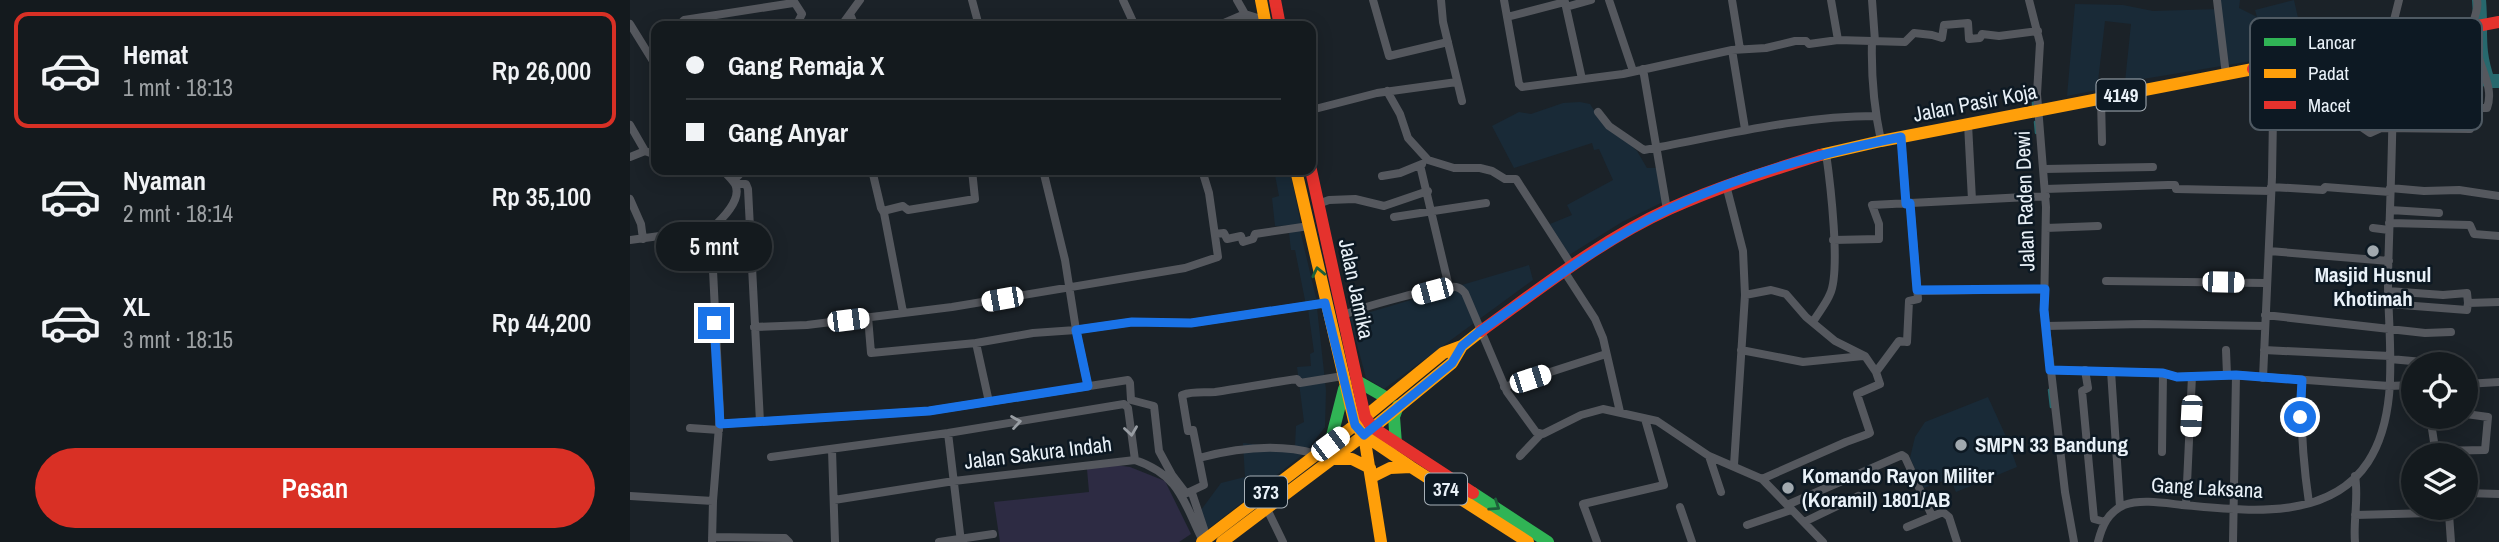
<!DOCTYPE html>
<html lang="id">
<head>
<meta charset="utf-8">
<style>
  body { margin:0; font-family:"Archivo Narrow",sans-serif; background:#1d2327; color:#f1f3f6; height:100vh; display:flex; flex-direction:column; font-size:26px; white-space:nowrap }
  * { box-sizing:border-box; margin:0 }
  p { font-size:23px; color:#9da1a4 }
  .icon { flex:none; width:38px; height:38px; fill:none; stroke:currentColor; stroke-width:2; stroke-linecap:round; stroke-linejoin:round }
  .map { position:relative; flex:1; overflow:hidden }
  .side { display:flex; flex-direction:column; background:#141a1e; width:630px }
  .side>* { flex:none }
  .guide { position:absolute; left:21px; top:21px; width:665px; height:154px; border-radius:14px; box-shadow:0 4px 18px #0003,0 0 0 2px #33383c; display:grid; align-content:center; height:154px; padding:0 35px; background:#141a1e }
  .buttons { position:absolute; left:1771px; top:352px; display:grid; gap:14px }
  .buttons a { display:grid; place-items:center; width:77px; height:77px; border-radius:50%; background:#141a1e; box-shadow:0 4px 18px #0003,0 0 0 2px #33383c; font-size:35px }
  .end { position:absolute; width:32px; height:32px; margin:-16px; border:9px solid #1a73e8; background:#fff; box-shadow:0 0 0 4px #fff }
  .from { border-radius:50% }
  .bubble { position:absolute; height:49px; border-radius:24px; background:#141a1e; box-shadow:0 4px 18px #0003,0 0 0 2px #33383c; font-size:23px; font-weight:600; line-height:49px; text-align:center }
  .car { position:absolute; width:21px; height:42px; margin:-21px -10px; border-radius:9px; box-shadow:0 0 5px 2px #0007; background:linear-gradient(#fff 24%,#345 0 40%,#fff 0 76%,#345 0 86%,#fff 0) }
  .guide b { display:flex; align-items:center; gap:24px; height:66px; font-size:26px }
  .guide b+b { border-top:2px solid #33383c }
  .guide i { width:18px; height:18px; background:#f1f3f6 }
  ul { padding:12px 0 0; list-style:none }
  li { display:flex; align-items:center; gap:21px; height:116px; margin:0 14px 10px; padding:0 21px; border:4px solid transparent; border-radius:14px }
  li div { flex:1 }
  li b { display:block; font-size:26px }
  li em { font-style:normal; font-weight:600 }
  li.selected { border-color:#d93025 }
  li>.icon { width:63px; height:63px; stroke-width:1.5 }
  .primary-button { display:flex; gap:14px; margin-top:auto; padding:14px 35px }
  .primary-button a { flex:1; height:80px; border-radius:42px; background:#d93025; color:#fff; font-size:28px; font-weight:600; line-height:80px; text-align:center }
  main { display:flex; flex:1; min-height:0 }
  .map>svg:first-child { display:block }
</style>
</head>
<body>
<main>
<section class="side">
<ul>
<li class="selected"><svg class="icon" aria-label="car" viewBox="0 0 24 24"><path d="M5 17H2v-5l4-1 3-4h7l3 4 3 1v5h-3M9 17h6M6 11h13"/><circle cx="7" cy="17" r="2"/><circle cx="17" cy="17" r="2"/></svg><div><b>Hemat</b><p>1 mnt · 18:13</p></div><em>Rp 26,000</em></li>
<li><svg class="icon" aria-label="car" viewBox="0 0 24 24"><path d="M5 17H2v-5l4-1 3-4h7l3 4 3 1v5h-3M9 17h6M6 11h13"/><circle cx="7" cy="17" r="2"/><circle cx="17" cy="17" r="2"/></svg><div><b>Nyaman</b><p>2 mnt · 18:14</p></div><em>Rp 35,100</em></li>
<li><svg class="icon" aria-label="car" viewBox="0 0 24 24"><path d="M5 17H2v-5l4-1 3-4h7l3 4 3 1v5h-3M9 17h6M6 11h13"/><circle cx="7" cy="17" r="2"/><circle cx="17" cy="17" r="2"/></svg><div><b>XL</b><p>3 mnt · 18:15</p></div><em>Rp 44,200</em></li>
</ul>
<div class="primary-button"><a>Pesan</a></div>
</section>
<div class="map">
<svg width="1869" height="542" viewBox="0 0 1869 542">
  <rect width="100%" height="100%" fill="#1b2228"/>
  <path fill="#192a37" d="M1590,0H1610L1609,8L1627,17L1625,10L1664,0L1676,53L1654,58L1652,48L1647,42L1639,43V45H1647L1652,56L1495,82L1501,24L1475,21L1467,90L1437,96L1445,4L1493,5L1523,11L1589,9Z
    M950,102L960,104L967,115L1007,151L1017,168H1027L1033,202L992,222L936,257L920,224L942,215L937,205L983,180L969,149L964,150L962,143L884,168L862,126L889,112L901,114L933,103Z
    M644,170H660L671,225L645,226L642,198L649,196Z
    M670,230L687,302L676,305L665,250H661L659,233Z
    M899,265L903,280L754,389L736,378L720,318Z
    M687,308L696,390L695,427L676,452L577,530L571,510L591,483L615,477L613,443L638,446H665L666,426L674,422L667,367L681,366L680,354L684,352L678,309Z
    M1358,397L1378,441L1387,467L1326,492L1320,478L1294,488L1280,458L1285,437L1295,422Z"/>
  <path fill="#2d2b43" d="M485,465L500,467L535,481L561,534L549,542H370L364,502L459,492L457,469Z"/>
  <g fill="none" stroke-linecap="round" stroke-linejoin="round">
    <path stroke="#27686d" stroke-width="2.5" d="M1403,105V95
      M1405,122L1406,133
      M1419,390L1421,407"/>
    <path stroke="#27686d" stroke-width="14" d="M1849,0C1852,33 1846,47 1858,81H1869"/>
    <path stroke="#55585e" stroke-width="8" d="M163,0L172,14L166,26
      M342,0L349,26
      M493,0L505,26
      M607,0L615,14L634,20
      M743,0L759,56L818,42
      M811,0L813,22L832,101
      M874,0L889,84L892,87L993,74L1102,50L1136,48L1165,41H1176L1179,44L1208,40L1275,42L1284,33L1302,35L1312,38L1314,25L1338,23L1339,39L1350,38L1352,34L1369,36L1408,31
      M979,0L1003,71
      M1102,0L1110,49
      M1201,0L1208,40
      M1242,0L1245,41
      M1399,0L1410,43L1407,94L1416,207L1414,310L1435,492L1444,542
      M1587,0L1596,75
      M220,14L225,26
      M877,17L935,2
      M0,24L26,66
      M54,26L52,22L54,20L163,3
      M211,26L230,0
      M587,26L615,14
      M1242,41C1241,75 1244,108 1251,141
      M1102,50L1115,129
      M1013,69L1037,210
      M952,79L936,7L961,0
      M757,91L770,114L778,138L798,160L824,168H850L862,171L875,179H886L942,266
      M1471,99L1472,142
      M681,110L747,93L827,82
      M968,112L979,126L1014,150C1091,136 1167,116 1246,116
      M1643,116L1711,119L1724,122L1740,133L1751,128L1840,129
      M1338,124L1342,200
      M0,125L15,151
      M1831,128L1833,108H1857C1864,89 1852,72 1848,54C1846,44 1843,31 1844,21C1845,13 1849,9 1847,0
      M1271,137L1276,204
      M15,151L26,155
      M0,157L15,151
      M790,165L819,287
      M1414,169L1523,167
      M242,170L251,208L254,213L273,312
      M413,170L435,260L446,330L458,386
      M752,176L770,173L792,164
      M103,181L114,170
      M105,184H116L118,189L130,422
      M1096,185L1113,251L1115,295L1104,465
      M1641,187L1693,190L1695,187L1760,192
      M1760,188L1794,191L1829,190L1869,196
      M1415,189L1538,185H1545L1546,189L1641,191
      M0,199L11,224L13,239
      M688,204L699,200L725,199L754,206L798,191
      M1760,210L1809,213
      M253,211L273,206L278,210L345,199L342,170
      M764,217L856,203
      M1759,223L1840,225L1844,234L1869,236
      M1416,228L1468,226
      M1743,228L1759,230
      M81,229L90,414L83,501L82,542
      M585,234L594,233L597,239L611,236L613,242L623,239L625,234L679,226
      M0,240L81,229C91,220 113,200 105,184C102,179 97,175 93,170
      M1203,240L1249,239V224L1242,205L1416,196
      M1639,251L1759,261
      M934,271L965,319L973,338L990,412
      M1476,281L1635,283
      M1287,291L1415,289
      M1758,291L1813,295L1837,293L1838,303
      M1115,295L1141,290L1156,294L1176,317L1205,341L1235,356L1246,372L1250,384L1227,394L1240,433L1238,434L1216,442L1132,479
      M1759,304L1837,310L1838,303L1869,302
      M1635,315L1795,333L1821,332
      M712,316C727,308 811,285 826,287C831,288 831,289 835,293L877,392L906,432L913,434L951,415L973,409L1027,421L1079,456L1132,479L1193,542
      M238,317L241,353L346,343L403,333L446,330L502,322L561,323L695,303
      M1183,322C1188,313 1196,304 1200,294C1211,271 1200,181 1196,153
      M1416,326L1514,324L1635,326
      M124,327L177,325L322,307L555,268L588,257L579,193L572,170
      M346,343L359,402
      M1111,350L1173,362L1233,356
      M1596,350L1597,375
      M1634,350L1760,356
      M1760,359L1815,364
      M1420,370L1533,373L1547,377L1606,375L1759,386L1783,385
      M1455,370L1458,388L1452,391L1464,519L1475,522
      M1481,371L1490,507
      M1246,372L1269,341L1277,342L1279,301L1288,299L1280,203
      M1633,378L1642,177L1643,116L1639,67
      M1672,380C1670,422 1673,462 1679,503
      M1836,384L1869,382
      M874,387L976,354
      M1800,416L1806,455
      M90,424L299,411L498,380L500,383L501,400L524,406L529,451L542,475L555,492L562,493L574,529L571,538
      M60,428L89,430
      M318,433L331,542
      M202,450L205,542
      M1805,451L1855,450L1858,417L1836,414
      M1532,452L1533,373
      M890,456L910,435
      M1079,456L1091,492
      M141,457L318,433L494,404L498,408L505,460
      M569,458C607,448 648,443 686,454
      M1725,476C1729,498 1723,520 1725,542
      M557,493L574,485L563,430L558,431L552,395C564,391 573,393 585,392C612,388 639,383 667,379L670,383L713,376
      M1836,493L1869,494
      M0,496L83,501
      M204,500L324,481L505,460C549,475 553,500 572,539
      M1157,505L1272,455L1275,457L1302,516
      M1556,505L1562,376
      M1050,507L1062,542
      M637,509L653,542
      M1802,513L1819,514L1821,542
      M1725,515L1802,513L1803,508
      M1174,522L1228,496
      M1117,525L1161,510
      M1277,527L1313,512L1319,517L1327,542
      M82,537L155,538L159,542
      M309,542L363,534
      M967,542L953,504L1034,485L1015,419
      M1468,542C1472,526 1478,512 1494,505C1511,499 1534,503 1552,505C1613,510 1698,523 1738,462C1772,410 1757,334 1758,275C1760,198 1764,120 1763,42L1764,20L1769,0
      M1603,542L1606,375"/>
    <path stroke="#30b455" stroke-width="12" d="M727,381L757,398
      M700,444L714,389
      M766,444L764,417L768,406
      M843,493L918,542"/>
    <path stroke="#ff9f0a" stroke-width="12" d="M631,0L636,26
      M1190,155L1251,141L1623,69
      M666,170L725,425L734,435L781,467L898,542
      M734,435L751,542
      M701,459H722L740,468
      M742,477L760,468L781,467
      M572,542L725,425L813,353L832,346
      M592,542L734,435L822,363L832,346L851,331"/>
    <path stroke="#e5322d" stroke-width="12" d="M645,0L650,26
      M1623,69L1869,22
      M681,170L735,417L742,427L843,493
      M851,331C911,288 971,240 1039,209C1088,187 1139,171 1190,155"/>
  </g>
  <defs><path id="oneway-chevron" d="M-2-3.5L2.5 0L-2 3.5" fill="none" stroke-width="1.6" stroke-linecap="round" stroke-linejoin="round" transform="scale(1.75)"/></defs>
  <g stroke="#1d5f3a">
    <use href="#oneway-chevron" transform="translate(688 272) rotate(-102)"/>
    <use href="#oneway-chevron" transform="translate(865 506) rotate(34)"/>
  </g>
  <g stroke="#989da3">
    <use href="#oneway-chevron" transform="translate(386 422) rotate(-9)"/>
    <use href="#oneway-chevron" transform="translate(501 431) rotate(82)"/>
  </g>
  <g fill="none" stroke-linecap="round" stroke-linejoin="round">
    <path stroke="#1a73e8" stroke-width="9" d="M84,323L90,424L299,411L458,386L446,330L502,322L561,323L695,303L725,425L734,435L822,363L832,346L849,332C910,289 970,243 1037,210C1111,174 1192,153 1271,137L1276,204L1280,203L1287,290L1415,289L1414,310L1420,370L1533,373L1547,377L1606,375L1672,380L1670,417"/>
  </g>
  <g fill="#a1a9af" stroke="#0d1923" stroke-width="2.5">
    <circle cx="1743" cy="251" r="7"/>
    <circle cx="1331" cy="445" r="7"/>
    <circle cx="1158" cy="488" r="7"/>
  </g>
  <g text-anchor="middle" stroke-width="5" stroke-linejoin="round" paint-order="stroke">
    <g fill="#0d1923" stroke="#a7b0b8" stroke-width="2">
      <rect x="1466.5" y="79.5" width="49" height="31" rx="5"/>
      <rect x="795" y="473.5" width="42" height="31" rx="5"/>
      <rect x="615" y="476.5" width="42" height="31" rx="5"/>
    </g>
    <g font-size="19" font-weight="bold" fill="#e9f1f8">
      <text x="1491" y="102">4149</text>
      <text x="816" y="496">374</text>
      <text x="636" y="499">373</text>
    </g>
    <g font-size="21" fill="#e9f1f8" stroke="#0d1923">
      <text transform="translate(1345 103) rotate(-11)" y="7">Jalan Pasir Koja</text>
      <text transform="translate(1395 201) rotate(-92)" y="7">Jalan Raden Dewi</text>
      <text transform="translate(726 289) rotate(78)" y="7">Jalan Jamika</text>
      <text transform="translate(408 453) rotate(-7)" y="7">Jalan Sakura Indah</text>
      <text transform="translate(1577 488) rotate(3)" y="7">Gang Laksana</text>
    </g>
    <g font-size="21" font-weight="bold" fill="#e9f1f8" stroke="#0d1923" text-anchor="start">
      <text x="1743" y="282" text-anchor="middle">Masjid Husnul<tspan x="1743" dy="24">Khotimah</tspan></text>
      <text x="1345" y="452">SMPN 33 Bandung</text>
      <text x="1172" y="483">Komando Rayon Militer<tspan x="1172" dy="24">(Koramil) 1801/AB</tspan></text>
    </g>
  </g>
  <rect x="1620" y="18" width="232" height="112" rx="10" fill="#0d1923" stroke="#4f5a63" stroke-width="2"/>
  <rect x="1634" y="38" width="32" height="8" fill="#30b455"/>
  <rect x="1634" y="69" width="32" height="9" fill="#ff9f0a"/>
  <rect x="1634" y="101" width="32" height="8" fill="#e5322d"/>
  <g font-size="19" fill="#e9f1f8">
    <text x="1678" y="49">Lancar</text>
    <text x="1678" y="80">Padat</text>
    <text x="1678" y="112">Macet</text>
  </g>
</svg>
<div class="buttons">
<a><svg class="icon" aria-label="locate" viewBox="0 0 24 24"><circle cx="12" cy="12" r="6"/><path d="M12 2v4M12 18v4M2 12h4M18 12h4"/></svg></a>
<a><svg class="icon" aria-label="layers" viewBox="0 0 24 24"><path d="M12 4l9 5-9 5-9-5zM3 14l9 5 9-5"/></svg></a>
</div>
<i class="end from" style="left:1670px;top:417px"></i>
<i class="end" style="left:84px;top:323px"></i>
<div class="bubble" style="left:26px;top:222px;width:116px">5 mnt</div>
<i class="car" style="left:1593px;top:282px;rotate:91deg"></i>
<i class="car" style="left:802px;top:291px;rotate:255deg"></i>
<i class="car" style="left:372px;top:299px;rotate:260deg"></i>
<i class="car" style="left:218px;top:320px;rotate:83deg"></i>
<i class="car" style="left:900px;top:379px;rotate:72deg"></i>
<i class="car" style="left:1561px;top:416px;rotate:183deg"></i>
<i class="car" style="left:700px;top:444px;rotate:53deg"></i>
<div class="guide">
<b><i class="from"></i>Gang Remaja X</b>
<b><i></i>Gang Anyar</b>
</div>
</div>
</main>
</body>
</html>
